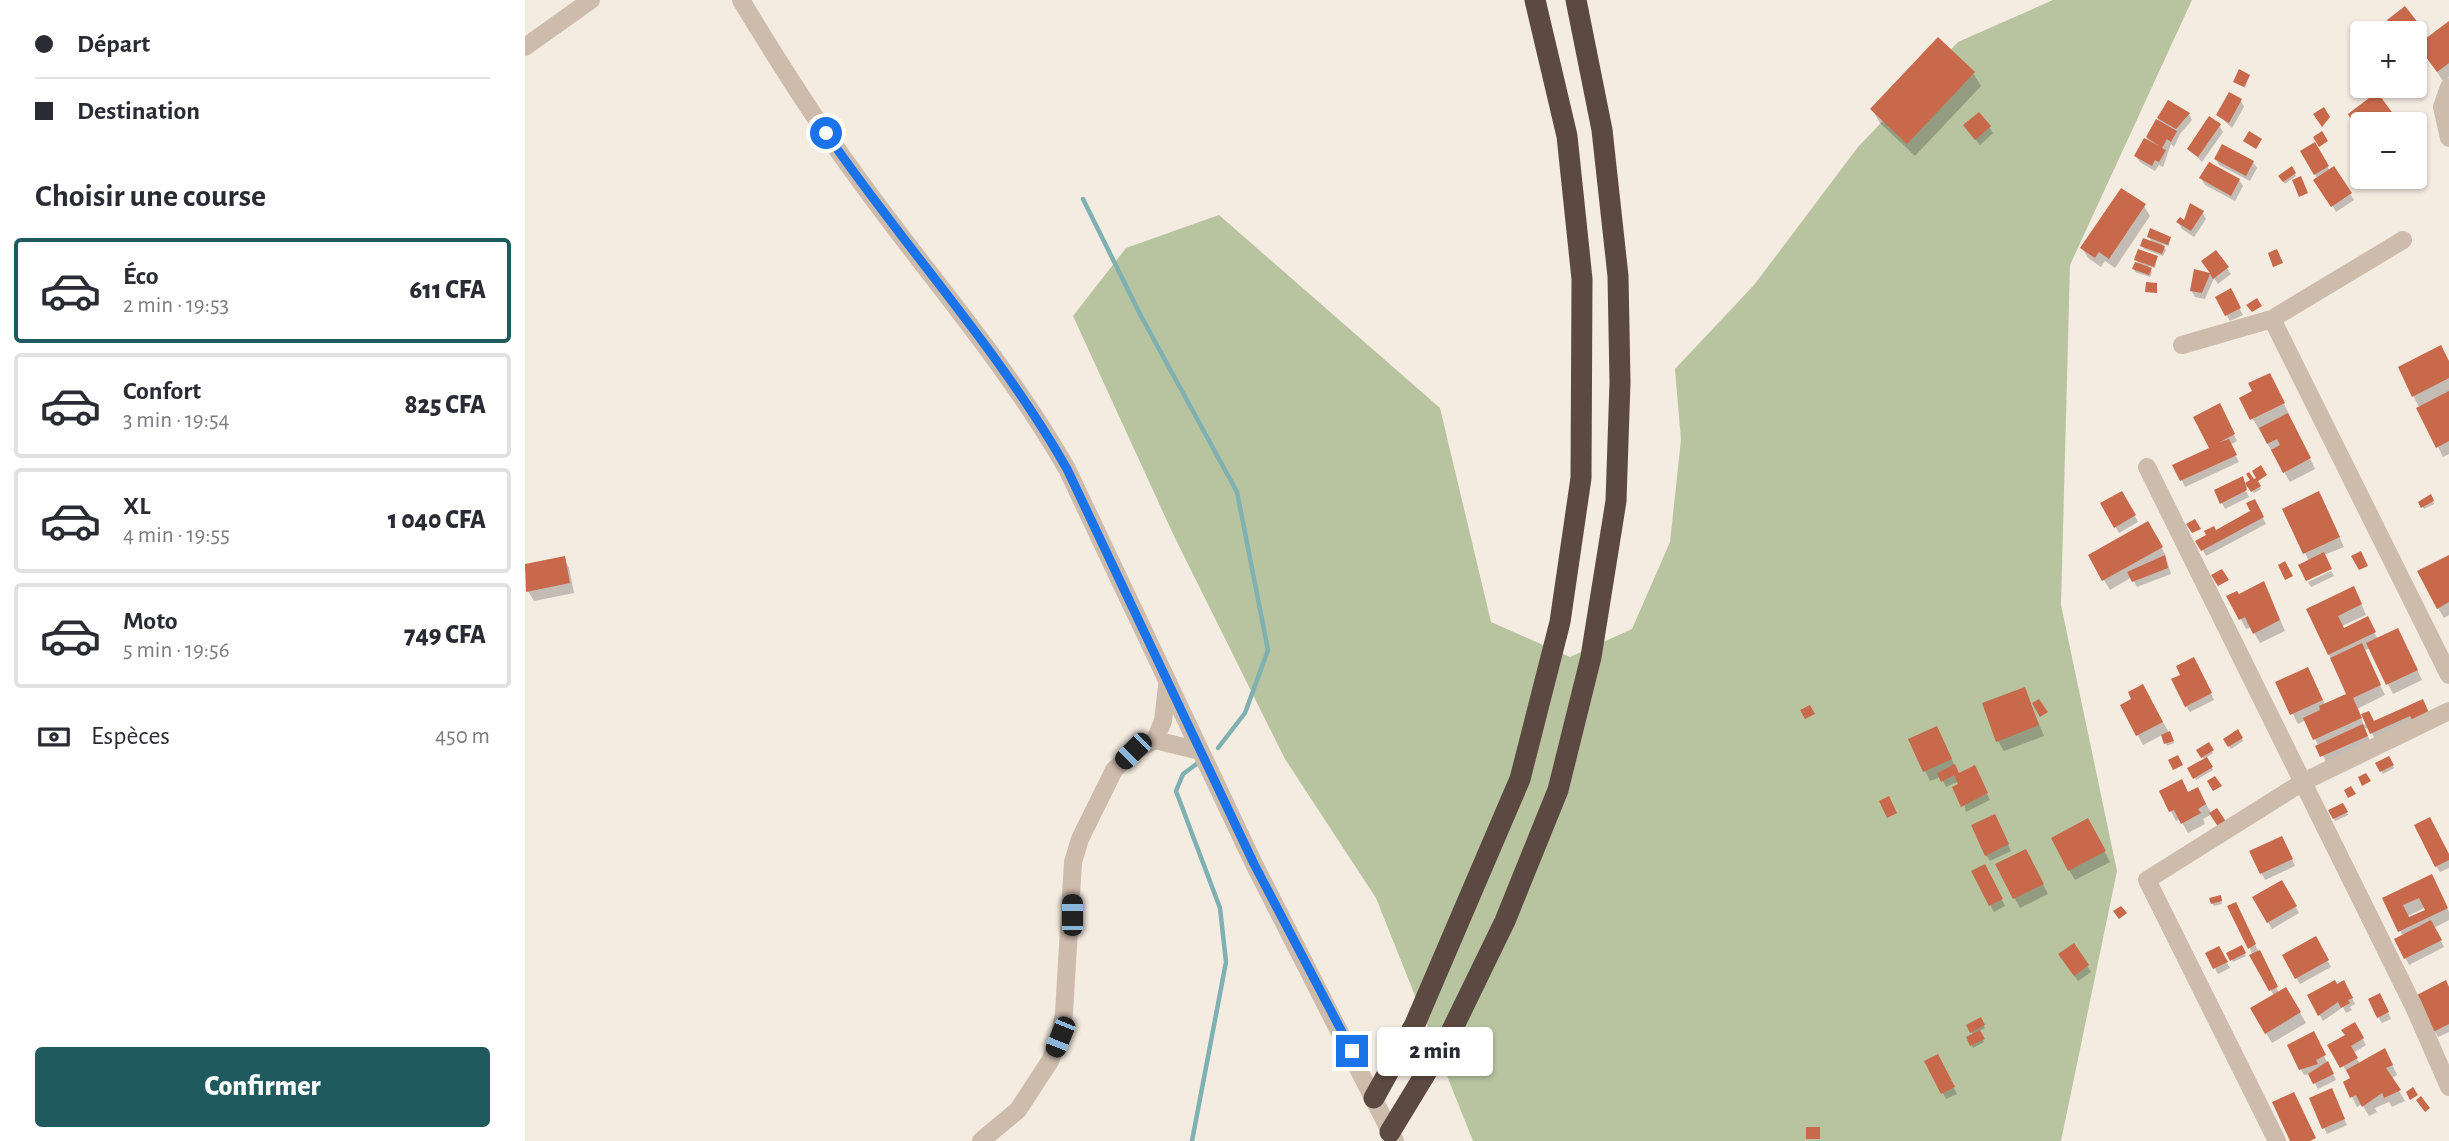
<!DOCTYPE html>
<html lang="fr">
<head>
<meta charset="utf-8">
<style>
  body { margin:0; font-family:"Alegreya Sans",sans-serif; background:#f2f2f3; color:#2b2b33; height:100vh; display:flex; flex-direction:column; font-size:26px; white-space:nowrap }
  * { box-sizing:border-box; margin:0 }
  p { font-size:23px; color:#7c7c81 }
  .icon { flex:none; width:38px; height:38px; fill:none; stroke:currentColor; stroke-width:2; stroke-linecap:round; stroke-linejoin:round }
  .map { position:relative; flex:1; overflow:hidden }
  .sheet { display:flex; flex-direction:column; background:#fff; width:525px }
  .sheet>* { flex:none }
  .guide { display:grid; align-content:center; height:154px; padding:0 35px; background:#fff }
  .controls { position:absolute; left:1825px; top:21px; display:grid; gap:14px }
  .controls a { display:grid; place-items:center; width:77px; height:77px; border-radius:7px; background:#fff; box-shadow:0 2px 5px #0004; font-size:35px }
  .end { position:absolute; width:32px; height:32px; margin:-16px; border:9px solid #1a73e8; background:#fff; box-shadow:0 0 0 4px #fff }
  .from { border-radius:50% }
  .bubble { position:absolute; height:49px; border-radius:7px; background:#fff; box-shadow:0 2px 5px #0004; font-size:23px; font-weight:800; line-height:49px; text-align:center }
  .car { position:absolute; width:21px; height:42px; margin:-21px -10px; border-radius:9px; box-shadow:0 0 5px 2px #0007; background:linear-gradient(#222 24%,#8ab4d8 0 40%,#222 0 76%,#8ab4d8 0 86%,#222 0) }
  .guide b { display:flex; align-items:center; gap:24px; height:66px; font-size:26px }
  .guide b+b { border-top:2px solid #e1e1e2 }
  .guide i { width:18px; height:18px; background:#2b2b33 }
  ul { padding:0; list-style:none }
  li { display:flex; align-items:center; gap:21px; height:105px; margin:0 14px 10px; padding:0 21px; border:4px solid #e1e1e2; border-radius:7px }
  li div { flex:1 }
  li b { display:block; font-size:26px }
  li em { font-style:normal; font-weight:800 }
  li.active { border-color:#1f5a5e }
  li>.icon { width:63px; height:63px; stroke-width:1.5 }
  h2 { padding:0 35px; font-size:32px; line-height:84px }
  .pay { display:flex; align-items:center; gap:18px; height:77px; padding:0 35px; font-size:26px }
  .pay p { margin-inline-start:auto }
  .button { display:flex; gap:14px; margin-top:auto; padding:14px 35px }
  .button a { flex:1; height:80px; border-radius:7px; background:#1f5a5e; color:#fff; font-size:28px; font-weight:800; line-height:80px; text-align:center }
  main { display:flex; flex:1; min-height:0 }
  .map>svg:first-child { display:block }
</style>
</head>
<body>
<main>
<section class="sheet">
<div class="guide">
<b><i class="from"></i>Départ</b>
<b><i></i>Destination</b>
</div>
<h2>Choisir une course</h2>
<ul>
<li class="active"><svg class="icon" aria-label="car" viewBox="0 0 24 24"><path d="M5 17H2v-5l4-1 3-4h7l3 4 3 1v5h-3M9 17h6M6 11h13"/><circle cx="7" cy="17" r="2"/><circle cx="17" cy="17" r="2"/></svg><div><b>Éco</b><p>2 min · 19:53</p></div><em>611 CFA</em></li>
<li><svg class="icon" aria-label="car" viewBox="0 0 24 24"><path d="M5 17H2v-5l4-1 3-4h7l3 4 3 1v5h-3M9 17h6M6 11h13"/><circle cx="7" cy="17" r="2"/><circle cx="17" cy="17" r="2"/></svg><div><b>Confort</b><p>3 min · 19:54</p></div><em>825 CFA</em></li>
<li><svg class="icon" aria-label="car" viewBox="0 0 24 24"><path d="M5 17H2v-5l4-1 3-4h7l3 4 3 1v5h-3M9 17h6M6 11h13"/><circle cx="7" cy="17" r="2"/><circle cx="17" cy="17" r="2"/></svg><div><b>XL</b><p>4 min · 19:55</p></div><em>1 040 CFA</em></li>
<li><svg class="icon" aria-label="car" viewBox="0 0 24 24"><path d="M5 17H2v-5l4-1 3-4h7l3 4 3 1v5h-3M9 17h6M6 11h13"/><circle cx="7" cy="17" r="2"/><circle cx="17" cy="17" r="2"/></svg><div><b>Moto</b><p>5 min · 19:56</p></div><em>749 CFA</em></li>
</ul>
<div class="pay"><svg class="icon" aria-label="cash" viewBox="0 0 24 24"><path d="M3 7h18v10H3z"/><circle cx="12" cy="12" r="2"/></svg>Espèces<p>450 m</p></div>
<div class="button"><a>Confirmer</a></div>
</section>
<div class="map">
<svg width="1924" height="1141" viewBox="0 0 1924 1141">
  <rect width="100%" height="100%" fill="#f4ebe1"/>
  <path fill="#b8c4a0" d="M1528,0H1667L1545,265L1536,605L1592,871L1536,1141H948L851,898L760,759L649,536L548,316L601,248L694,215L915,408L966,622L1045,657L1107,629L1145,542L1156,440L1150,369L1229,285L1333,147L1433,42Z"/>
  <path fill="#0003" fill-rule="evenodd" d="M1924,23V77L1918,81L1895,47L1890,50V33H1873L1868,27L1899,34L1902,39Z
    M1448,73L1456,86L1390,156L1355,123L1347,109Z
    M1724,76L1720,88L1710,81Z
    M1851,95L1874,124H1838L1826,115Z
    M1716,101L1719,107L1707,128L1693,115Z
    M1644,102L1664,114L1667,120L1655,134L1649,147L1646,144L1638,167L1634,165L1630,171L1615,162L1611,156Z
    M1694,125L1698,132L1677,162L1664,149Z
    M1464,127L1468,133L1455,145L1444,132Z
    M1789,145L1805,171L1809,169L1829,200L1811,212L1777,151Z
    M1691,159L1728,162L1732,168L1725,181L1694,165Z
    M1766,169L1771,176L1760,184L1755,176Z
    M1676,178L1714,180L1718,186L1710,201L1680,185Z
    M1619,206L1625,216L1590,268L1580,261L1576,267L1563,258L1557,248Z
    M1677,212L1681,219L1669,237L1657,229L1653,222H1660Z
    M1624,236L1645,238L1644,246L1637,244L1641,250L1638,256L1619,249L1617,246L1627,243Z
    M1691,253L1706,274L1693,284L1689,278L1680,299L1670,297L1666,290L1671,271L1688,275Z
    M1632,257L1630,268L1623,266L1627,272L1625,277L1610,272L1609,269L1615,266L1611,260Z
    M1705,291L1718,315L1705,321L1692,297Z
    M1924,363V454L1918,457L1875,368Z
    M1750,385L1790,469L1765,482L1716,399Z
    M1698,412L1712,441L1705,445L1714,462L1660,487L1650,466L1686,449Z
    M1717,478L1721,485L1730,480L1736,489L1729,493L1724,486L1720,489L1724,497L1700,509L1691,491Z
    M1597,493L1613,522L1594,533L1578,504Z
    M1905,497L1909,504L1899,509L1895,502Z
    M1729,501L1741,524L1681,556L1673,541L1728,512Z
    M1799,504L1819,547L1784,561L1780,553Z
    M1622,523L1640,554L1646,574L1612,587L1607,577L1585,590L1565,556Z
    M1924,557V615L1919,618L1913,608Z
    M39,558L44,568L49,593L9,601L3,591L0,566Z
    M1806,571L1809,576L1786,587L1783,582Z
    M1744,593L1760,631L1735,643L1726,627L1721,629L1704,597Z
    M1834,598L1841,615L1817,626L1819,629L1845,626L1853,639L1878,640L1897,680L1868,694L1845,648L1839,651L1860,695L1832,709L1839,725L1897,701L1906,719L1850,739L1844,727L1839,729L1848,746L1803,766L1781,720L1773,724L1752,683L1788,679L1800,705L1823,695L1783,610Z
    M1672,665L1689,700L1665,712L1661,706Z
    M1617,686L1646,736L1649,743L1642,746L1637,735L1618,745L1597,706L1609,699Z
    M1499,689L1519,736L1479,751L1473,741Z
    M1713,732L1718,741L1706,749L1700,739Z
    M1417,738L1434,775L1453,773L1465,800L1441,812L1434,781L1421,787L1416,777L1405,781L1385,740Z
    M1683,745L1688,753L1681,758L1688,770L1671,780L1665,769L1680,761L1674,751Z
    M1864,758L1869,768L1858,774L1853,764Z
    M1663,794L1678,799L1687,814L1678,819L1680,824L1663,833L1655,819L1651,821L1646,811Z
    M1818,805L1823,815L1810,821L1805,811Z
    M1473,822L1486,851L1465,861L1461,855Z
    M1568,830L1585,862L1550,880L1544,870Z
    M1760,844L1770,866L1740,880L1726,852Z
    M1924,857V868L1915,872L1911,866Z
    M1506,861L1523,894L1495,908L1472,865Z
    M1460,866L1480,906L1469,912L1448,872Z
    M1757,882L1774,913L1747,929L1729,897Z
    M1912,886L1924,912V920L1909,928L1919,947L1884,965L1871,940L1878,936L1859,899ZM1901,907L1902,911L1884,919L1883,916Z
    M1696,899L1697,904L1689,906L1686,900Z
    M1713,910L1754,993L1761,989L1781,1023L1747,1043L1727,1009L1749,996L1727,955Z
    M1791,938L1806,967L1775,984L1759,956Z
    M1549,946L1566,972L1553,981L1539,961Z
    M1716,947L1721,956L1708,962L1703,953Z
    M1694,948L1705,968L1693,974L1683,954Z
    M1819,983L1830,1004L1825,1007L1827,1010L1821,1013L1818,1007L1798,1021L1784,996Z
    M1924,990V1032L1913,1037L1892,997Z
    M1858,1001L1866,1019L1857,1023L1853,1017Z
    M1455,1019L1460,1028L1454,1031L1459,1042L1448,1048L1443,1038L1448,1035L1443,1026Z
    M1829,1025L1841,1045L1828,1053L1835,1064L1865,1060L1872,1075L1866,1078L1880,1101L1867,1107L1864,1102L1850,1108L1852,1112L1844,1116L1837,1104L1832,1107L1827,1097V1079L1804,1046L1822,1035Z
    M1788,1034L1811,1080L1793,1089L1785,1074L1779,1075L1764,1046Z
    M1412,1056L1432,1094L1421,1099L1401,1061Z
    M1809,1096L1822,1125L1802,1134L1786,1099Z"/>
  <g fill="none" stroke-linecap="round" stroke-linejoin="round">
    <path stroke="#7fb0b2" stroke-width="4.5" d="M558,199L616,316L712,492L743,650L720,713L693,748
      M667,1141L701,962L695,908L651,791L658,774L673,763"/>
  </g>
  <path fill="#c8694b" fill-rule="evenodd" d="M1880,6L1901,33L1890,42V33H1872L1862,20Z
    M1924,21V63L1912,72L1892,45Z
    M1413,37L1450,72L1382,144L1345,109Z
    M1714,69L1725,75L1719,87L1708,82Z
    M1704,92L1717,99L1704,123L1691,115Z
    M1852,92L1875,123L1838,124V141L1823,114Z
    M1643,100L1665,113L1651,129L1632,118Z
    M1799,107L1805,117L1797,127L1788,114Z
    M1454,112L1466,126L1450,140L1438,125Z
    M1684,116L1696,124L1673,157L1662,149Z
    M1631,119L1652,131L1646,142L1642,139L1637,148L1641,150L1634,162L1630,160L1627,166L1609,156L1619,138L1634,146L1621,137Z
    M1724,131L1737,139L1731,149L1718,141Z
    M1797,131L1803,141L1794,147L1788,137Z
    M1790,142L1804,166L1789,175L1775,151Z
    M1697,144L1729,161L1721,176L1689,159Z
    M1684,162L1715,179L1706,196L1674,178Z
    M1767,166L1771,173L1758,182L1753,176Z
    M1809,166L1827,193L1806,207L1788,180Z
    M1776,176L1783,193L1774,197L1767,180Z
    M1596,188L1621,204L1584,259L1574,252L1570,258L1555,248Z
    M1665,203L1679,211L1666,231L1651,222L1655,217L1659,220Z
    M1625,228L1646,237L1643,245L1622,237Z
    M1618,238L1640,246L1637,254L1615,246Z
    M1613,249L1633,256L1629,267L1609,260Z
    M1752,249L1758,263L1748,267L1743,253Z
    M1691,250L1704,267L1688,279L1685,274L1677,293L1665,291L1669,269L1685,273L1676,261Z
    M1610,262L1627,268L1624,275L1607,269Z
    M1621,282L1632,283V293L1620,292Z
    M1706,288L1716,308L1700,316L1690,297Z
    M1732,298L1737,306L1727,312L1721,305Z
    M1916,345L1924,361V378L1887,397L1873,367Z
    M1745,373L1760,403L1725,420L1714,398L1727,391L1723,383Z
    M1924,391V441L1911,448L1891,408Z
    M1695,403L1710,434L1693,443L1704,439L1712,455L1655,481L1647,465L1684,448L1668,417Z
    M1763,413L1786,458L1758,473L1746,450L1755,445L1752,439L1742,444L1734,428Z
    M1736,465L1742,475L1733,481L1736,486L1726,492L1720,483L1725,480L1721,474L1724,472L1729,479L1731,478L1727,471Z
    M1718,476L1722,490L1695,504L1689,490Z
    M1597,491L1611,515L1589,528L1575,503Z
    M1794,491L1815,537L1778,554L1757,509Z
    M1906,494L1909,501L1896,508L1893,502Z
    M1730,499L1739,517L1676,551L1670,541L1681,535L1679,531L1689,526L1691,530L1725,511L1721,503Z
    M1670,519L1676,529L1667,533L1661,524Z
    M1623,521L1638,547L1577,581L1563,555Z
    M1836,551L1843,566L1834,570L1826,556Z
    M1799,552L1807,569L1781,581L1773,565Z
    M1640,555L1643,568L1607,582L1602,572Z
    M1924,555V602L1912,609L1892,571Z
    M40,556L45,583L1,592L0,564Z
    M1760,561L1768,576L1760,580L1753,565Z
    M1697,569L1704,580L1693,586L1686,575Z
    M1739,581L1755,620L1728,634L1720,617L1714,620L1701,596L1712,591L1714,594Z
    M1829,586L1837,604L1813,616L1819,628L1843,616L1851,632L1803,655L1781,609Z
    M1873,628L1893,670L1861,685L1841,643Z
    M1837,643L1856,685L1828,698L1837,718L1788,740L1778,718L1795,710L1794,706L1821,694L1805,658Z
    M1669,657L1687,693L1660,707L1646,679L1655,675L1651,666Z
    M1783,667L1798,700L1765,715L1750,682Z
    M1618,684L1638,722L1611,736L1595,705L1606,699L1603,692Z
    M1500,687L1514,725L1471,742L1457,703Z
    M1514,699L1523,712L1515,717L1507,703Z
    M1898,699L1904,713L1887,720L1885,716L1845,734L1836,714L1844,711L1849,721Z
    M1285,705L1290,714L1280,719L1275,710Z
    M1838,724L1843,736L1795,757L1790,746Z
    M1412,726L1427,759L1398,772L1383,739Z
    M1713,729L1718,738L1703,747L1698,739Z
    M1645,731L1649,741L1639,744L1636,735Z
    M1684,742L1689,750L1676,758L1671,750Z
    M1653,755L1658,765L1648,770L1643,760Z
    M1864,756L1869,765L1855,772L1850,763Z
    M1682,757L1688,767L1668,779L1662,768Z
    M1430,764L1434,773L1450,765L1463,793L1436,807L1427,787L1433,784L1429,775L1416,782L1412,773Z
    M1841,773L1846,781L1837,786L1833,777Z
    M1690,776L1697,786L1688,791L1682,781Z
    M1657,779L1663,792L1673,787L1681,804L1673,809L1676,813L1656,824L1649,810L1644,812L1634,791Z
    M1826,786L1831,794L1823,798L1819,790Z
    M1364,796L1372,813L1362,818L1354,801Z
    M1818,803L1823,812L1808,819L1803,810Z
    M1692,808L1702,823L1694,828L1684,813Z
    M1470,814L1484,844L1460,856L1446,825Z
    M1905,817L1924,854V860L1910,867L1889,825Z
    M1563,818L1581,851L1543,871L1526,838Z
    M1757,836L1768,859L1735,874L1724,851Z
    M1501,849L1519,884L1488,899L1470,864Z
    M1460,864L1478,899L1464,906L1446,871Z
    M1907,874L1923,908L1873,932L1857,898ZM1894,898L1900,910L1884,917L1878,905Z
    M1757,880L1772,906L1742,923L1727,897Z
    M1696,895L1697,901L1686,904L1684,898Z
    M1711,902L1731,944L1723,949L1702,906Z
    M1596,906L1602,913L1594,919L1588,911Z
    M1906,920L1917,940L1879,959L1869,939Z
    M1791,936L1804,960L1770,979L1757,955Z
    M1549,943L1564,965L1549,976L1533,954Z
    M1717,945L1721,953L1705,961L1701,953Z
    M1694,946L1703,962L1688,969L1680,953Z
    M1735,950L1753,987L1744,991L1724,955Z
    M1810,980L1812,984L1819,980L1828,998L1823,1000L1825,1003L1816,1008L1813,1002L1793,1016L1782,995Z
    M1921,980L1924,987V1024L1908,1032L1890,996Z
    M1761,987L1776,1012L1740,1034L1725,1008Z
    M1855,993L1864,1012L1852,1018L1843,999Z
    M1456,1017L1460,1025L1445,1033L1441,1025Z
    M1830,1022L1839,1038L1826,1046L1833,1058L1815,1068L1802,1045L1820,1035L1816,1030Z
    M1455,1030L1460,1039L1445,1046L1441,1037Z
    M1789,1031L1801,1055L1791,1060L1793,1064L1774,1070L1762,1045Z
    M1860,1048L1868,1065L1861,1068L1876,1090L1859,1098L1857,1093L1837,1107L1831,1095L1825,1098L1818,1082L1825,1078L1821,1070Z
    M1413,1054L1430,1087L1416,1094L1399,1061Z
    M1803,1061L1809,1074L1788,1084L1783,1074Z
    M1888,1087L1893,1095L1885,1100L1881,1092Z
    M1807,1088L1820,1119L1797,1129L1784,1098Z
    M1769,1092L1791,1138L1785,1141H1765L1747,1102Z
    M1896,1096L1905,1108L1900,1112L1891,1100Z
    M1281,1127H1295V1139H1281Z"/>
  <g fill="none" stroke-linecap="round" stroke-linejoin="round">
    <path stroke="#cdbbac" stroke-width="18" d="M216,0C251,58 287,115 327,170C399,271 481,362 542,469L729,864L870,1141
      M0,47L66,0
      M1924,87L1917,107L1924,138
      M1747,319L1924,675
      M1657,345L1747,319L1878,240
      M1622,467L1889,1007L1924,1087
      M630,740L638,721L642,686
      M456,1141L493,1110L525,1061L535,1036L539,1013L548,862L555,839L589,770L609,751L630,740L675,751
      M1752,1141L1622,880L1778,782L1924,711"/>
    <path stroke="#5c4a42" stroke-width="21" d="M849,1098L890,1024L995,779L1035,622L1056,478L1057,279L1042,136L1010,0
      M865,1132L927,1030L980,921L1033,790L1066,657L1091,501L1095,382L1093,276L1077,130L1051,0"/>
  </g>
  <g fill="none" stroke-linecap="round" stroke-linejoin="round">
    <path stroke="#1a73e8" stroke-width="9" d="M301,133C379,247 474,349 542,469L729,864L827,1051"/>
  </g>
</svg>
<div class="controls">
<a>+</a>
<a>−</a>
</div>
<i class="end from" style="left:301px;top:133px"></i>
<i class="end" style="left:827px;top:1051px"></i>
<div class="bubble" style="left:852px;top:1027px;width:116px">2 min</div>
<i class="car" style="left:608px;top:751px;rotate:225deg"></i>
<i class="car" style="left:547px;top:915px;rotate:0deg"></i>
<i class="car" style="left:535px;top:1037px;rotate:202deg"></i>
</div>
</main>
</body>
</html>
